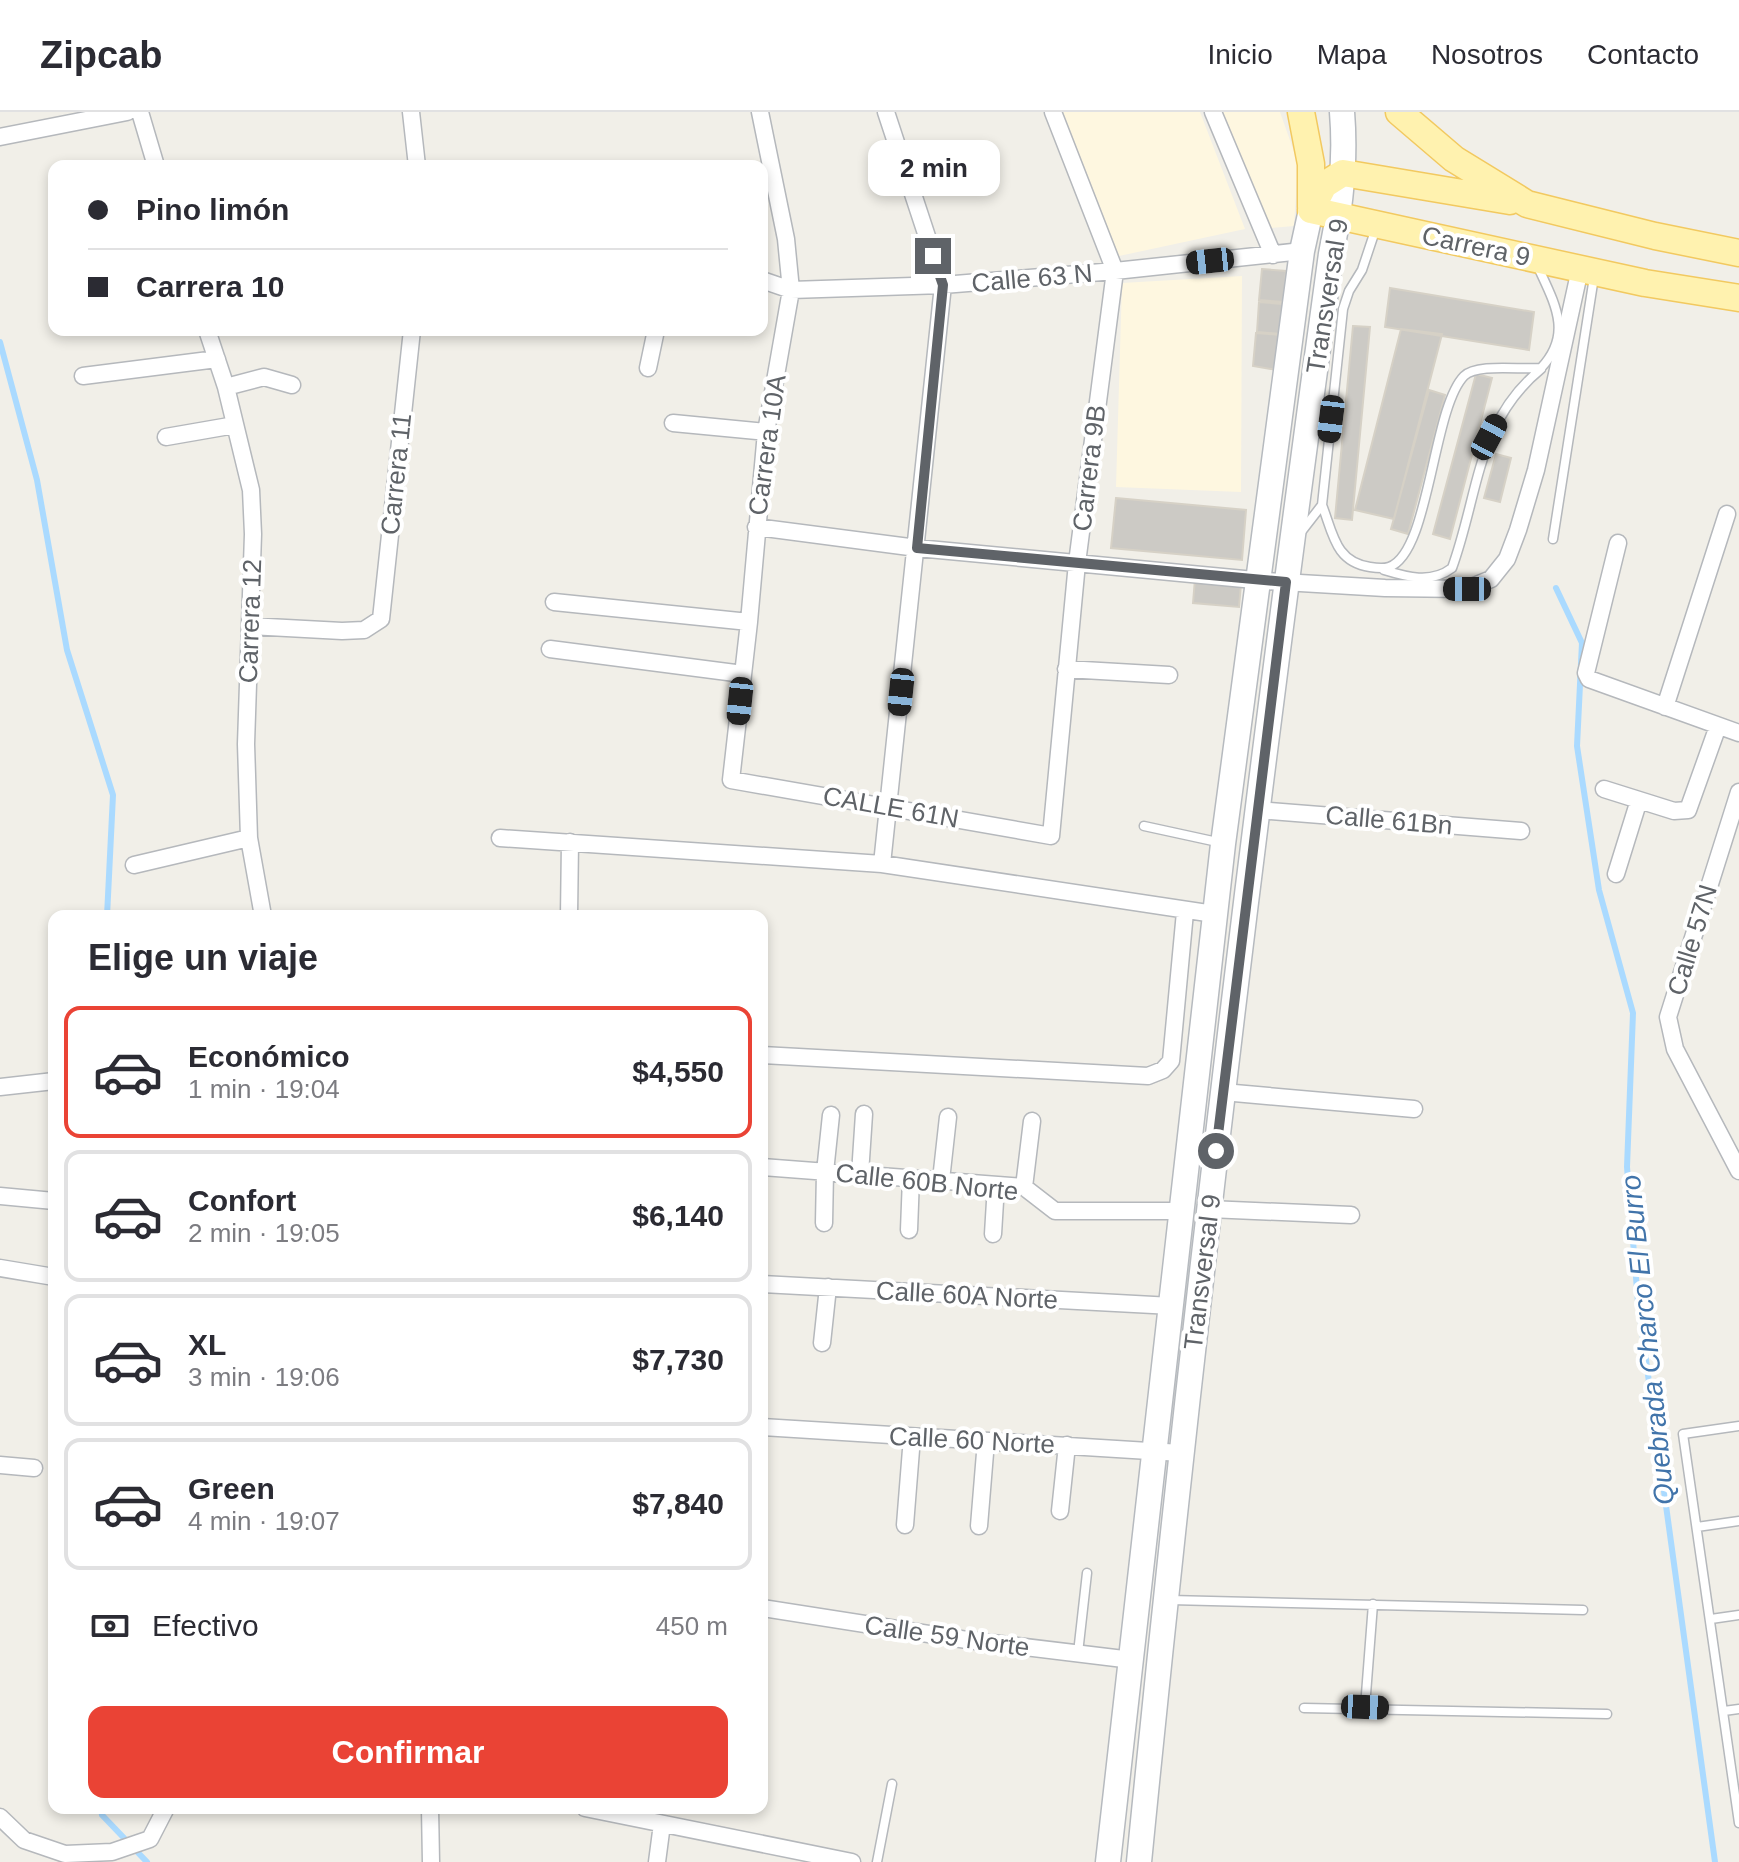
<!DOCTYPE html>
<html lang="es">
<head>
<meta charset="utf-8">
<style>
  body { margin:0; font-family:Arial,sans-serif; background:#f7f7f7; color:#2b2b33; height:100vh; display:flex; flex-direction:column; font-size:30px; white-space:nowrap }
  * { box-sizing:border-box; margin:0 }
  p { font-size:26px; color:#7c7c81 }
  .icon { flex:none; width:44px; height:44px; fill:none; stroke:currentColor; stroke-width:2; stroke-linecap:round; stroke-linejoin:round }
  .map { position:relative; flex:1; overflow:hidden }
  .panel { position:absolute; left:48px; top:798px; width:720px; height:904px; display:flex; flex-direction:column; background:#fff; border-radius:16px; box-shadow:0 4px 12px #0003 }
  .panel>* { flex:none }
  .hud { position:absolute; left:48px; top:48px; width:720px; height:176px; border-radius:16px; box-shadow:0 4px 12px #0003; display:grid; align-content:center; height:176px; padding:0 40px; background:#fff }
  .end { position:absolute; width:36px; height:36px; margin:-18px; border:10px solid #5f6368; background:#fff; box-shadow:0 0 0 4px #fff }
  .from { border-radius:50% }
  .bubble { position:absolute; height:56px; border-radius:16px; background:#fff; box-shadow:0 4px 12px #0003; font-size:26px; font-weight:700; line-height:56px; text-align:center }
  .car { position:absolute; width:24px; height:48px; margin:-24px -12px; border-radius:10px; box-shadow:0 0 6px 2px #0007; background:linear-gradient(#222 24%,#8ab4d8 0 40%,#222 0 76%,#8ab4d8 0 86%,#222 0) }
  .hud b { display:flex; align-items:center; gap:28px; height:76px; font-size:30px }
  .hud b+b { border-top:2px solid #e1e1e2 }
  .hud i { width:20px; height:20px; background:#2b2b33 }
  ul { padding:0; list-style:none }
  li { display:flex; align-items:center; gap:24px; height:132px; margin:0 16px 12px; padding:0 24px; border:4px solid #e1e1e2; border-radius:16px }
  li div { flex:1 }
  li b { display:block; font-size:30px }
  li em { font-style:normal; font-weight:700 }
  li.active { border-color:#ea4335 }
  li>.icon { width:72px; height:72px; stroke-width:1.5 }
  h2 { padding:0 40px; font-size:36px; line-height:96px }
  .pay { display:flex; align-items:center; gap:20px; height:88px; padding:0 40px; font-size:30px }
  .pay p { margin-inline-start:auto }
  .button { display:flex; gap:16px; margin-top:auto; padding:16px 40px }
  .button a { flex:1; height:92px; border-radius:16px; background:#ea4335; color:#fff; font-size:32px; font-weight:700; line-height:92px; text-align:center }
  header { display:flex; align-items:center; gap:48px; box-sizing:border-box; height:112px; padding:0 40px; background:#fff; border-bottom:2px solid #e1e1e2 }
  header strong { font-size:38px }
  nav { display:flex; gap:44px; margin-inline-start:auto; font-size:28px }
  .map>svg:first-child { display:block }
</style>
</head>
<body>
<header>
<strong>Zipcab</strong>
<nav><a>Inicio</a><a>Mapa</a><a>Nosotros</a><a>Contacto</a></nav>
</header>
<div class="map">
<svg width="1739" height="1750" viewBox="0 0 1739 1750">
  <rect width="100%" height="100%" fill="#f1efe8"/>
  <path fill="#fef7e0" d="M1063,0H1200L1245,117L1119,144Z
    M1223,0H1280L1298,51L1294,114L1271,116Z
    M1242,164L1241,380L1116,375L1122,171Z"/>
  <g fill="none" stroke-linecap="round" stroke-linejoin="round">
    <path stroke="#aadaff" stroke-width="6" d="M0,230L37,368L67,538L113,683L107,804
      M1556,476L1582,531L1577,634L1599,778L1633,901L1627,1055L1638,1190L1715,1750
      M101,1696L102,1703L147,1750"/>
  </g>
  <path fill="#cccac5" stroke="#d6d1c6" stroke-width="2" d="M1262,157L1286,159L1284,190L1259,188Z
    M1390,176L1534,200L1529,238L1385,215Z
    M1259,190L1283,192L1281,222L1257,220Z
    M1353,214L1370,215L1352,408L1335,406Z
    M1401,217L1442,222L1394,407L1355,398Z
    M1256,221L1281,223L1277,258L1253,254Z
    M1476,262L1492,266L1450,427L1433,422Z
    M1429,278L1445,283L1408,422L1391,417Z
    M1496,342L1511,346L1500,390L1484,386Z
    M1116,386L1246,398L1242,448L1111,436Z
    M1195,467L1241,472L1239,495L1193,491Z"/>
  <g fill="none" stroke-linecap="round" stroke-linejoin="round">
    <defs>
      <path id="lane" d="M1322,393C1333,421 1335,450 1370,455C1376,456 1383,457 1389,455C1430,441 1432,297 1464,264C1477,251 1521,258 1541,256C1573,222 1555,192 1538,155
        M1301,420L1322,393L1343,197L1349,179L1362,158L1376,116
        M1553,427L1594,165
        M1384,458C1407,465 1431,472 1452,456C1479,382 1476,310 1541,257
        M1144,714L1222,731
        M1739,1314L1683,1322L1739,1711
        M1697,1415L1739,1409
        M1170,1488L1583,1498
        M1711,1507L1739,1503
        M1078,1541L1087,1461
        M1365,1595L1373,1492
        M1304,1596L1607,1602
        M1724,1599L1739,1597
        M877,1750L892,1672"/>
      <path id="street" d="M140,0L156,54
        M411,0L417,54
        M760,0L786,127L791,178L766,320L749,510L731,668L1051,724L1077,451L1115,159L1053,0
        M1213,0L1273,143
        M0,25L127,0
        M762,168L791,178L943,173L1115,159L1302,139
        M207,218L226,275L251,378L253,422L246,632L249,726L263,804
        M648,256L656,218
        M83,264L217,247
        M226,275L264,265L292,273
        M673,311L766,320
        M166,325L235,313
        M756,415L917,436L1265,469L1385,476L1467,477L1491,467L1507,447L1518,418L1536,358L1580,157
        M1618,431L1586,561L1589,567L1739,621
        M554,490L749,510
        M250,514L342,519L364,518L381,507L412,218
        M550,537L743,562
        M1066,557L1169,563
        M1665,595L1727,402
        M1604,677L1674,699L1688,698L1718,614
        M1739,680L1668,905L1675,937L1739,1059
        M1257,698L1521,719
        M500,726L882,752L1214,802
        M882,752L943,173L886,0
        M134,753L249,726
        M1616,762L1639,688
        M569,804L570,730
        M762,943L1148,964L1163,958L1171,949L1185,800
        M0,975L54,969
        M1223,980L1414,997
        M762,1055L1024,1075L1055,1099H1182
        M860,1062L864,1002
        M941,1068L948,1005
        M1024,1075L1032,1009
        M0,1084L54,1089
        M1209,1097L1351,1103
        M824,1111L825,1060L831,1003
        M909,1118L911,1066
        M993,1122L996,1073
        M0,1156L54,1165
        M762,1172L1172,1194
        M822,1231L828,1175
        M762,1315L1181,1341
        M0,1353L34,1356
        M1060,1399L1067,1333
        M905,1413L912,1325
        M979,1414L986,1329
        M762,1496L967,1528L1132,1548
        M430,1696L431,1750
        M585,1696L852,1750
        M0,1705L24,1728L65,1742L112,1740L150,1727L166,1696
        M657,1750L662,1712"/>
      <path id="secondary" d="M1108,1750L1223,732L1302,139L1311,98
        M1139,1750C1192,1213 1257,677 1331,142C1341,95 1346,48 1342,0"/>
      <path id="primary" d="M1301,0L1311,52V95
        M1399,0L1454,47L1527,92L1655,124L1739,141
        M1311,98L1645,171L1739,186
        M1311,98L1324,73L1343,61L1510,89"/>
    </defs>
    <use href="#lane" stroke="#b5b8bc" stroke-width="11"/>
    <use href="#street" stroke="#b5b8bc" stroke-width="19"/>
    <use href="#secondary" stroke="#b6babf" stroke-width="27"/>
    <use href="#primary" stroke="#f2c960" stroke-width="29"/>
    <use href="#lane" stroke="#fff" stroke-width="8"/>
    <use href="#street" stroke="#fff" stroke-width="16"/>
    <use href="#secondary" stroke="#fff" stroke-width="24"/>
    <use href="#primary" stroke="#fff2af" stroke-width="26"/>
  </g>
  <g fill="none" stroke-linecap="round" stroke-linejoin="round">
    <path stroke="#5f6368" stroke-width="10" d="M933,144L943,173L917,436L1286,470L1216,1039"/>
  </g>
  <g text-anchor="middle" stroke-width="8" stroke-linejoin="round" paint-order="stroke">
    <g font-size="26" fill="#5f6368" stroke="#fff">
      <text transform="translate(1476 134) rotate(12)" y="9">Carrera 9</text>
      <text transform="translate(1032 166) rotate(-5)" y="9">Calle 63 N</text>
      <text transform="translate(1327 184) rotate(-81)" y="9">Transversal 9</text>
      <text transform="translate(767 333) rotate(-82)" y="9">Carrera 10A</text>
      <text transform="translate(1089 356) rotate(-83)" y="9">Carrera 9B</text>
      <text transform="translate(396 362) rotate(-84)" y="9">Carrera 11</text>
      <text transform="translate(250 509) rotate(-88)" y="9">Carrera 12</text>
      <text transform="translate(891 695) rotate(10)" y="9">CALLE 61N</text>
      <text transform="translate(1389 708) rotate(5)" y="9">Calle 61Bn</text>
      <text transform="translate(1692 828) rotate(-73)" y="9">Calle 57N</text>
      <text transform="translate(927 1070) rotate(6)" y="9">Calle 60B Norte</text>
      <text transform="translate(1202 1160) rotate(-83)" y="9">Transversal 9</text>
      <text transform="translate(967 1183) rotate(3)" y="9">Calle 60A Norte</text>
      <text transform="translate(972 1328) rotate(3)" y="9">Calle 60 Norte</text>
      <text transform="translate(947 1524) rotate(8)" y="9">Calle 59 Norte</text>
    </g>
    <g font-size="28" font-style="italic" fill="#4174aa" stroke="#fff">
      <text transform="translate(1647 1228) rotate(-96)" y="10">Quebrada Charco El Burro</text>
    </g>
  </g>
</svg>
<i class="end from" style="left:1216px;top:1039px"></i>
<i class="end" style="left:933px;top:144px"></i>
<div class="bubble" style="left:868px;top:28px;width:132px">2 min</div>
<i class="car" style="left:1210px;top:149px;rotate:264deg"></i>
<i class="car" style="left:1331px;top:307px;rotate:187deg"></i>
<i class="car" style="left:1489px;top:325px;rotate:28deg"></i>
<i class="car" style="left:1467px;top:477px;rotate:270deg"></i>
<i class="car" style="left:901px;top:580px;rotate:186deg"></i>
<i class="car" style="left:740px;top:589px;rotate:186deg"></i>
<i class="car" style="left:1365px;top:1595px;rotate:92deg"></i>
<div class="hud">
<b><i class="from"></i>Pino limón</b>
<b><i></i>Carrera 10</b>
</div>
<section class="panel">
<h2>Elige un viaje</h2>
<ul>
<li class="active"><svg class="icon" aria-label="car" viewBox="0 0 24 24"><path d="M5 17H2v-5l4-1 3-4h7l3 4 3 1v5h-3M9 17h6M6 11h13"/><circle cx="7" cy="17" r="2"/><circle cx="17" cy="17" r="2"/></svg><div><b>Económico</b><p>1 min · 19:04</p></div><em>$4,550</em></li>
<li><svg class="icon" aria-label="car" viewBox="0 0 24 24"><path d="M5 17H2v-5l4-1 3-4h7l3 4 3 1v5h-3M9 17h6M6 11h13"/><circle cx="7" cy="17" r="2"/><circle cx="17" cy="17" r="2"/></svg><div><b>Confort</b><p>2 min · 19:05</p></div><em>$6,140</em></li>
<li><svg class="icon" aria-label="car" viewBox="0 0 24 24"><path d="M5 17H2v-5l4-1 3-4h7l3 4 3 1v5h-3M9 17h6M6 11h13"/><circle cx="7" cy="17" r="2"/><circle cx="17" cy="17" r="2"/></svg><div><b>XL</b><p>3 min · 19:06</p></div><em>$7,730</em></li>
<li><svg class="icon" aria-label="car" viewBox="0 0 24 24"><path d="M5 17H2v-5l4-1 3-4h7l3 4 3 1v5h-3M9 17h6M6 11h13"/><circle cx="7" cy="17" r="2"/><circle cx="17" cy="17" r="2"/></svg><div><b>Green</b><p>4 min · 19:07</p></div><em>$7,840</em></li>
</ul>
<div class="pay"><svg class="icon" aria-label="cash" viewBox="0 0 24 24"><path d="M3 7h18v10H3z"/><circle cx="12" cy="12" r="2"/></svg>Efectivo<p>450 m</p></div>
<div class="button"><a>Confirmar</a></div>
</section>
</div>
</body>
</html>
